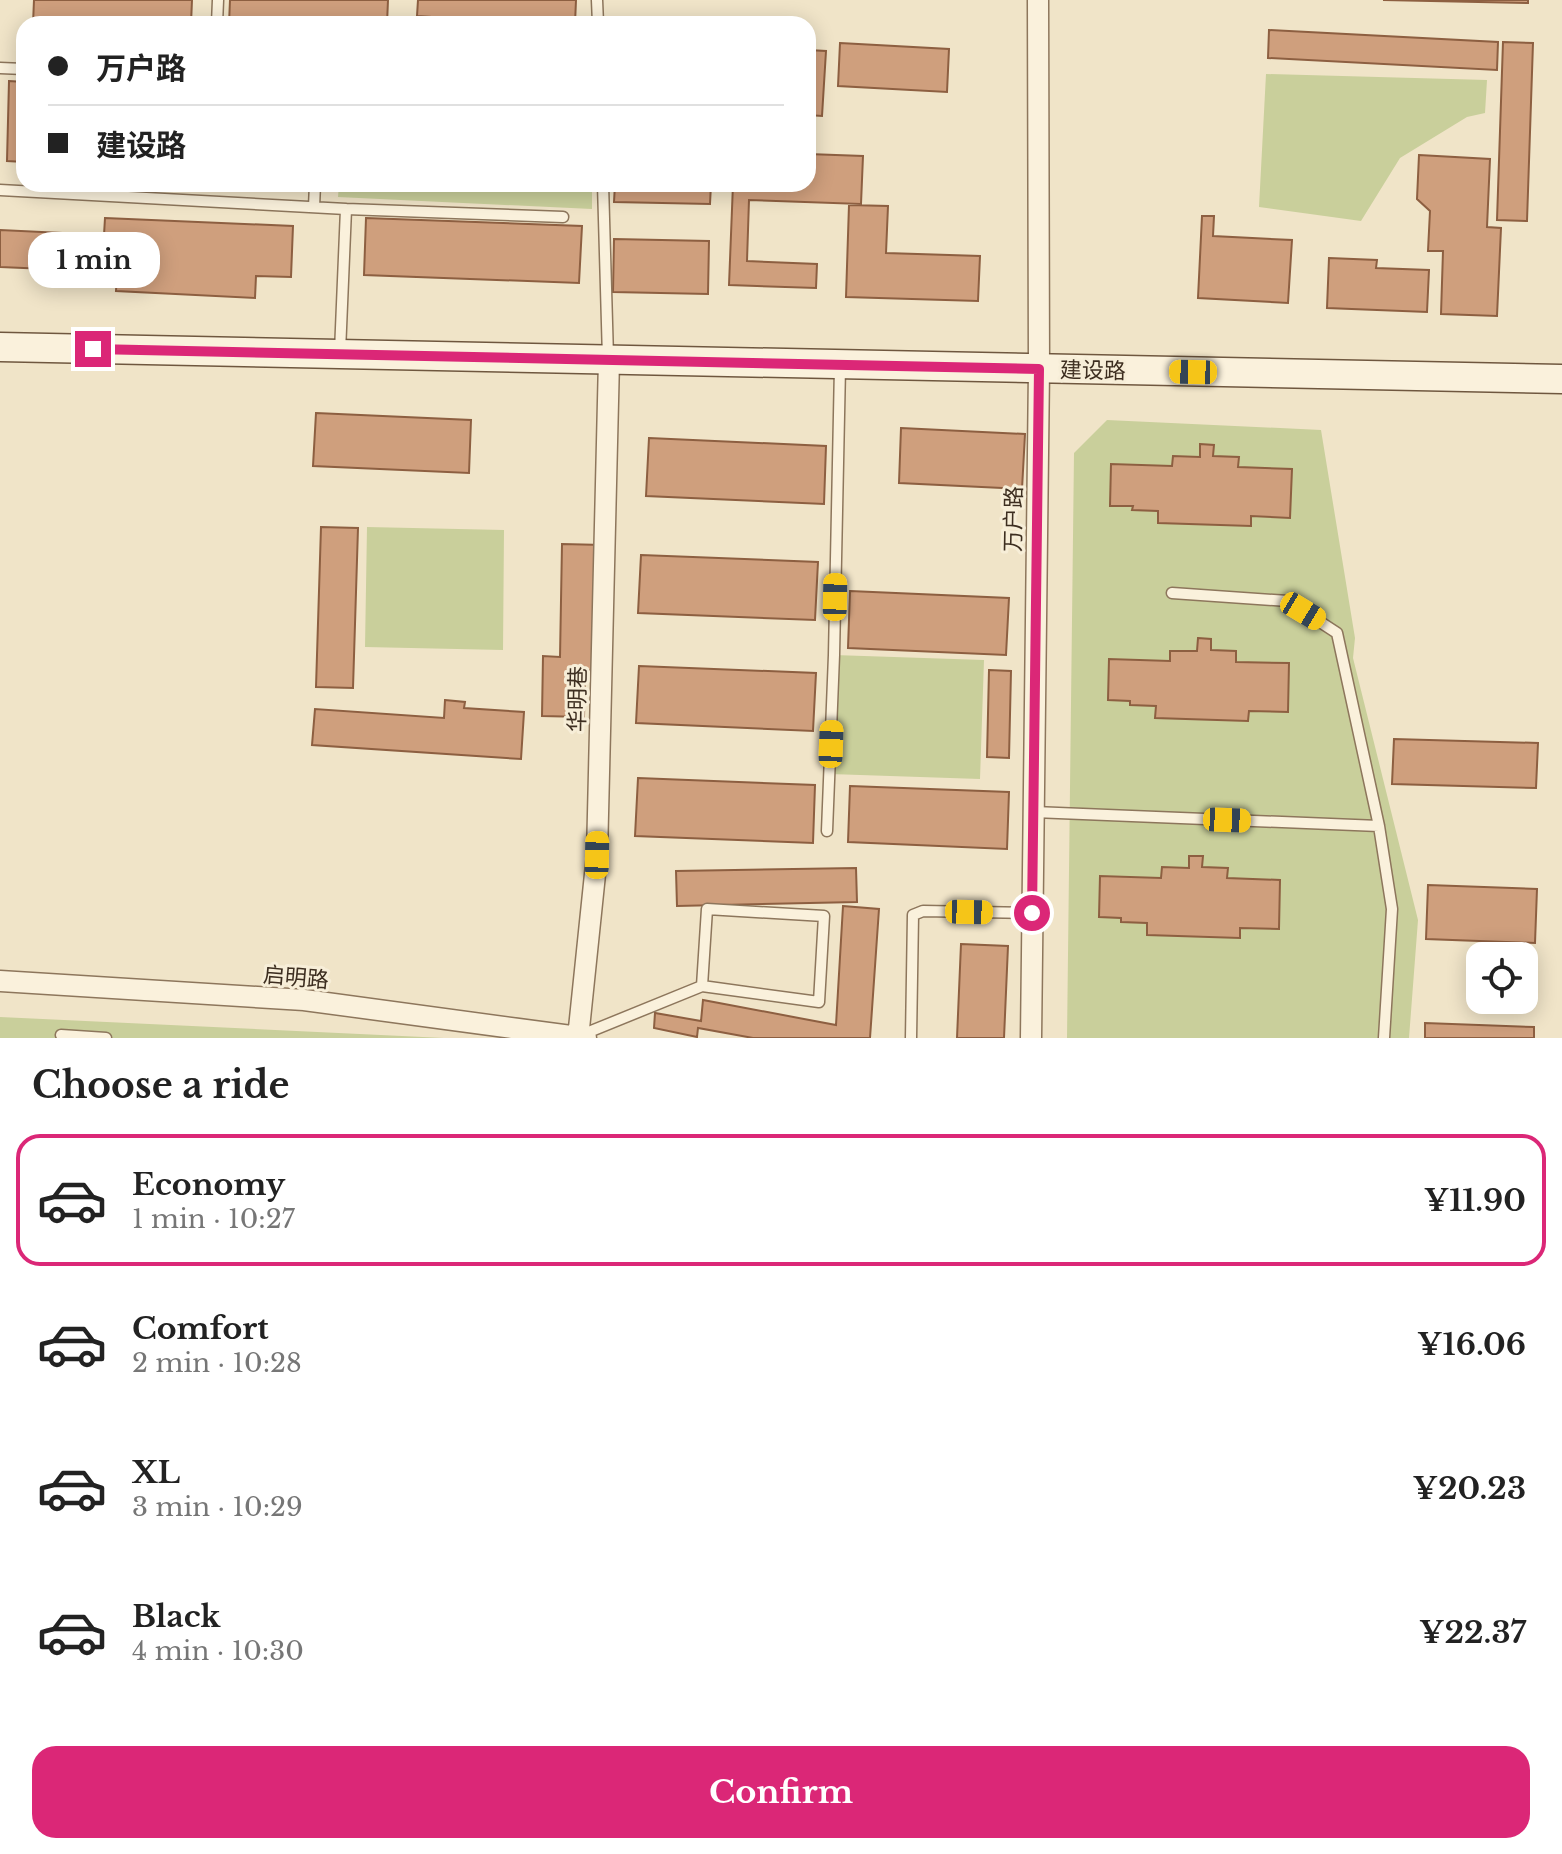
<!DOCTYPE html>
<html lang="en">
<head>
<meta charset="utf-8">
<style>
  body { margin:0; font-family:"Libre Baskerville","Noto Sans SC",serif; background:#f6f6f6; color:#222; height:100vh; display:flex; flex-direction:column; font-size:30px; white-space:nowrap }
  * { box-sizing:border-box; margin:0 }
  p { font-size:26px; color:#767676 }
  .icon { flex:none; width:44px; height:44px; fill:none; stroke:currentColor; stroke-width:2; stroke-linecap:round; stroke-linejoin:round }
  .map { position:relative; height:1038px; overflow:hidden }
  .side { display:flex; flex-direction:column; background:#fff; flex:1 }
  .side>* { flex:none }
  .banner { position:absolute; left:16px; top:16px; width:800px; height:176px; border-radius:24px; box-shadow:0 4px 20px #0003; display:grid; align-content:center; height:176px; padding:0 32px; background:#fff }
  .controls { position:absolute; left:1466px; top:942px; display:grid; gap:16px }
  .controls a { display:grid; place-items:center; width:72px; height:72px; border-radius:16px; background:#fff; box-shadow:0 4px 20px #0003; font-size:40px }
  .end { position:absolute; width:36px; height:36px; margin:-18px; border:10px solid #db2777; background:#fff; box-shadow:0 0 0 4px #fff }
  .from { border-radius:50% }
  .bubble { position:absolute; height:56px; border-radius:24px; background:#fff; box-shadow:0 4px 20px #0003; font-size:26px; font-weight:800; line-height:56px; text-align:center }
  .car { position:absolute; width:24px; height:48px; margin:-24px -12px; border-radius:10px; box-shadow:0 0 6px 2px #0007; background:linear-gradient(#f5c518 24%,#345 0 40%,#f5c518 0 76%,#345 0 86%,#f5c518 0) }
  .banner b { display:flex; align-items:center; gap:28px; height:76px; font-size:30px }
  .banner b+b { border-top:2px solid #e0e0e0 }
  .banner i { width:20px; height:20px; background:#222 }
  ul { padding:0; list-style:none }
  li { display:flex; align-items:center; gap:24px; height:132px; margin:0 16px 12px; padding:0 16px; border:4px solid transparent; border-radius:24px }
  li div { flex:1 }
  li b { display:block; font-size:30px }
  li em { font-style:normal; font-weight:800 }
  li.current { border-color:#db2777 }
  li>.icon { width:72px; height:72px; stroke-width:1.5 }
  h2 { padding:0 32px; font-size:36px; line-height:96px }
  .cta { display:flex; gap:16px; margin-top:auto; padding:16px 32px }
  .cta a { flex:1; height:92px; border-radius:24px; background:#db2777; color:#fff; font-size:32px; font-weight:800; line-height:92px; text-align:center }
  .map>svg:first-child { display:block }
</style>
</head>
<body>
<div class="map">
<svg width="1562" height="1038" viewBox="0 0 1562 1038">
  <rect width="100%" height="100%" fill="#f0e4c8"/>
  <path fill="#c9cf9b" d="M1266,74L1487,80L1485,113L1467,117L1400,158L1361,221L1259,207Z
    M339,184H592V209L338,197Z
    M1107,420L1321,430L1355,638L1353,658L1418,920L1409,1038H1067L1074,453Z
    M367,527L504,530L503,650L365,647Z
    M834,655L984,660L980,779L830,774Z
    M0,1017L444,1038H0Z"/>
  <path fill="#cf9f7d" stroke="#8d5f41" stroke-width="2" d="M34,0H192L191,24H33Z
    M230,0H388L387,24H229Z
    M418,0H576L575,24H536L417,16Z
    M1383,0H1528V3Z
    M1269,30L1498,42L1497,70L1268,58Z
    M1503,42L1533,43L1527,221L1497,220Z
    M840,43L949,49L947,92L838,86Z
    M808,50L826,51L822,116L808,115Z
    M9,81L24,82V162L7,161Z
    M808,154L863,156L861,204L749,200L747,261L817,264L816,288L729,285L733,184H808Z
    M1419,155L1490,159L1487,227L1501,228L1497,316L1441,314L1443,251H1428L1430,211L1417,199Z
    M615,184H711L710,204L614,202Z
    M849,205L888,206L886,253L980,256L978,301L846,297Z
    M1202,216H1214L1213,236L1292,240L1288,303L1198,298Z
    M105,218L293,226L291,277L256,276L255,298L116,291L117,272L0,267V230L104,235Z
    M366,218L582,226L579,283L364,275Z
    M614,239L709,241L708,294L613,292Z
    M1329,258L1377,260L1376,268L1429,270L1427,312L1327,308Z
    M316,413L471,420L469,473L313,466Z
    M901,428L1025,434L1022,489L899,483Z
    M649,438L826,446L824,504L646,496Z
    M1200,444L1214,445L1213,456L1239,457L1238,467L1292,469L1290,518L1251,516V526L1158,523V511L1132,510L1133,506H1110L1111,464L1172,466L1173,456L1200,457Z
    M321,527L358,528L353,688L316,687Z
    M562,544L603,545L600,670H585L584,717L542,716L543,656L560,657Z
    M641,555L818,562L815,620L638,613Z
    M850,591L1009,598L1006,655L848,648Z
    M1198,638L1211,639V650L1236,651V662L1289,663L1288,712L1249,711L1248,721L1155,718L1156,706L1130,705V701L1108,700L1109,659L1170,661V651H1197Z
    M639,666L816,673L813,731L636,723Z
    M989,670L1011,671L1009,758L987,757Z
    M445,700L465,702L464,708L524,712L521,759L312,745L315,709L444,718Z
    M1394,739L1538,743L1536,788L1392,784Z
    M638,778L815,785L813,843L635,836Z
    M850,786L1009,792L1007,849L848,842Z
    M1189,856H1203L1202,867L1228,868L1227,878L1280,880L1279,929L1240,928V938L1147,935V923L1121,922V918L1099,917L1100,876L1161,878L1162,867L1189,868Z
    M856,868L857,902L677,906L676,871Z
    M1428,885L1537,889L1535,943L1426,939Z
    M843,906L879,909L870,1038H753L698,1028L697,1037L654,1028L655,1013L701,1021L703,1000L836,1025Z
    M961,944L1008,946L1004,1038H957Z
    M1425,1023L1534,1027V1038H1425Z"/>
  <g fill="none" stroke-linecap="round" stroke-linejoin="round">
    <defs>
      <path id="lane" d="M597,0L598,24
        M217,24L218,0
        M0,68L24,69
        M603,184L608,358
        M0,190L346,209L340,352
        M314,207L315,184
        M346,209L563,217
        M1172,593L1288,601L1337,633L1379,826L1392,909L1384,1038
        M1034,812L1379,826
        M827,831L834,655L840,367
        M61,1035L106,1038
        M579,1036L702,986L819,1002L824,916L707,909L702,986
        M911,1038L913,915L923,911L1032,913"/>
      <path id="street" d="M0,981L304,1000L586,1038
        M578,1038L597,855L609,360
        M1031,1038L1039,369L1038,0"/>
      <path id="secondary" d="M0,347L1562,379"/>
    </defs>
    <use href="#lane" stroke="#8d765c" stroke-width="13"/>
    <use href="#street" stroke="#8d765c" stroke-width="23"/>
    <use href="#secondary" stroke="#6f573f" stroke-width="31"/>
    <use href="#lane" stroke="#faf1dc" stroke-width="10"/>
    <use href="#street" stroke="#faf1dc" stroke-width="20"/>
    <use href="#secondary" stroke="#faf1dc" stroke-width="28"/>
  </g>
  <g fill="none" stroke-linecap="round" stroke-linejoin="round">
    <path stroke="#db2777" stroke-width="10" d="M93,349L1039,369L1032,913"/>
  </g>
  <g text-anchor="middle" stroke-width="6" stroke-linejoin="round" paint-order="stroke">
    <g font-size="22" fill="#3d2e20" stroke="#f7eed8">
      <text transform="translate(1093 370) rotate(1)" y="8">建设路</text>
      <text transform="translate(1013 519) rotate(-89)" y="8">万户路</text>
      <text transform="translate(577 699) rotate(-89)" y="8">华明巷</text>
      <text transform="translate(296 977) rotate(5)" y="8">启明路</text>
    </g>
  </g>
</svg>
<div class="controls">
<a><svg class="icon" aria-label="locate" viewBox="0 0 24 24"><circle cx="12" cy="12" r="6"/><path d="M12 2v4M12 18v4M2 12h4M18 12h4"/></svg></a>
</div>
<i class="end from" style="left:1032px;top:913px"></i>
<i class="end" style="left:93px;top:349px"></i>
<div class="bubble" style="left:28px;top:232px;width:132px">1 min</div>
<i class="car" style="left:1193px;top:372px;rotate:271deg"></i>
<i class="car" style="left:835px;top:597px;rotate:1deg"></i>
<i class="car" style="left:1303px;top:611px;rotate:121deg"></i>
<i class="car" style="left:831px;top:744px;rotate:2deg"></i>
<i class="car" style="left:1227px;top:820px;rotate:92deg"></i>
<i class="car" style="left:597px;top:855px;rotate:1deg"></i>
<i class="car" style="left:969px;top:912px;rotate:91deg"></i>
<div class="banner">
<b><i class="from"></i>万户路</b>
<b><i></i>建设路</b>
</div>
</div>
<section class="side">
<h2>Choose a ride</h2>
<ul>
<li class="current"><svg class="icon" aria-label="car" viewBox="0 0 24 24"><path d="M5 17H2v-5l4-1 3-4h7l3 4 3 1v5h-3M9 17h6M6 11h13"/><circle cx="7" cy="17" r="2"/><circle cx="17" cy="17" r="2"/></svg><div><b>Economy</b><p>1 min · 10:27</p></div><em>¥11.90</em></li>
<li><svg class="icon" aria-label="car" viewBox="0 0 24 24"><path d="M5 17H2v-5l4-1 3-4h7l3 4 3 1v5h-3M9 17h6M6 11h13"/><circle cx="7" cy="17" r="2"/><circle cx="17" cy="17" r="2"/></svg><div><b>Comfort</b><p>2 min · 10:28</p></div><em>¥16.06</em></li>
<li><svg class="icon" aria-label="car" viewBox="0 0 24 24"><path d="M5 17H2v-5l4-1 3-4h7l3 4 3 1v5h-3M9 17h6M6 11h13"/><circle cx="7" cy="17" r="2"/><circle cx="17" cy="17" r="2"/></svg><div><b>XL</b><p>3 min · 10:29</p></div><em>¥20.23</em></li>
<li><svg class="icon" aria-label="car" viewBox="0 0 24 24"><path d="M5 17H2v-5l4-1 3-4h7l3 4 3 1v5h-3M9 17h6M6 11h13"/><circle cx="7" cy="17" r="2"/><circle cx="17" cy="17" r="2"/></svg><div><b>Black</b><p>4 min · 10:30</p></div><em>¥22.37</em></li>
</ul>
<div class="cta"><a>Confirm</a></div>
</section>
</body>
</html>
